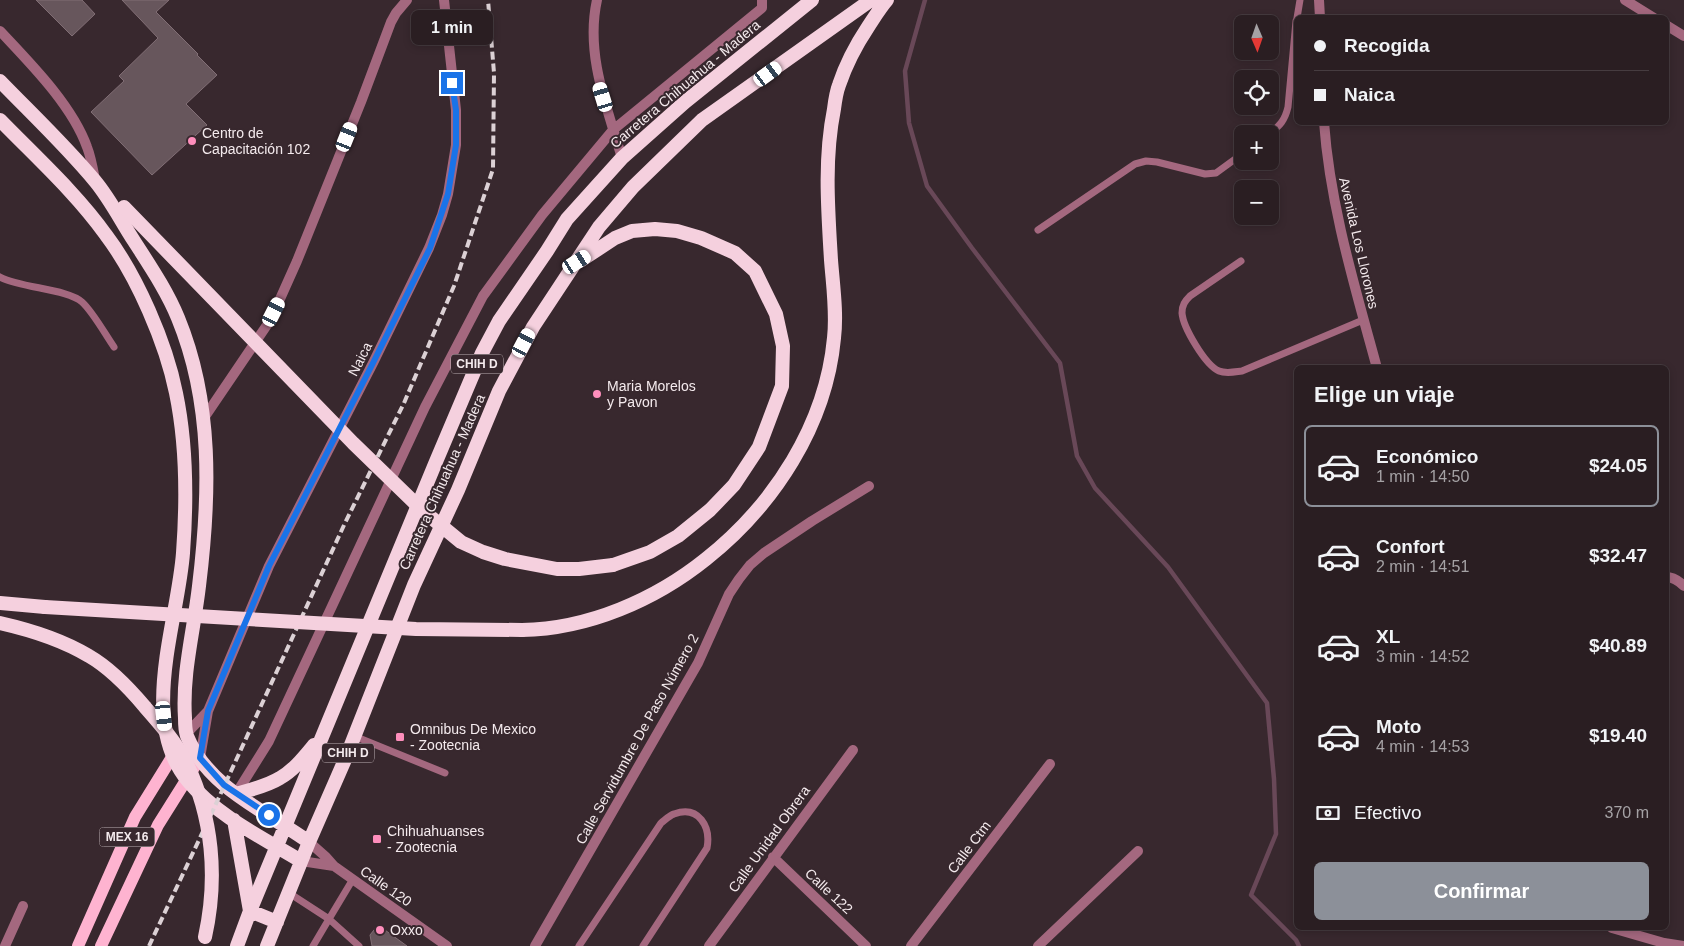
<!DOCTYPE html>
<html lang="es">
<head>
<meta charset="utf-8">
<style>
  body { margin:0; font-family:Arial,sans-serif; background:#362b2f; color:#f1f3f6; height:100vh; display:flex; flex-direction:column; font-size:19px; white-space:nowrap }
  * { box-sizing:border-box; margin:0 }
  p { font-size:16px; color:#a5a2a5 }
  .icon { flex:none; width:28px; height:28px; fill:none; stroke:currentColor; stroke-width:2; stroke-linecap:round; stroke-linejoin:round }
  .map { position:relative; flex:1; overflow:hidden }
  .sheet { position:absolute; left:1294px; top:365px; width:375px; height:565px; display:flex; flex-direction:column; background:#2a1e22; border-radius:8px; box-shadow:0 2px 8px #0003,0 0 0 1px #463c40 }
  .sheet>* { flex:none }
  .banner { position:absolute; left:1294px; top:15px; width:375px; height:110px; border-radius:8px; box-shadow:0 2px 8px #0003,0 0 0 1px #463c40; display:grid; align-content:center; height:110px; padding:0 20px; background:#2a1e22 }
  .needle { width:32px; rotate:178deg }
  .tools { position:absolute; left:1234px; top:15px; display:grid; gap:10px }
  .tools a { display:grid; place-items:center; width:45px; height:45px; border-radius:8px; background:#2a1e22; box-shadow:0 2px 8px #0003,0 0 0 1px #463c40; font-size:25px }
  .end { position:absolute; width:22px; height:22px; margin:-11px; border:6px solid #1a73e8; background:#fff; box-shadow:0 0 0 2px #fff }
  .from { border-radius:50% }
  .bubble { position:absolute; height:35px; border-radius:8px; background:#2a1e22; box-shadow:0 2px 8px #0003,0 0 0 1px #463c40; font-size:16px; font-weight:700; line-height:35px; text-align:center }
  .car { position:absolute; width:15px; height:30px; margin:-15px -8px; border-radius:6px; box-shadow:0 0 4px 1px #0007; background:linear-gradient(#fff 24%,#345 0 40%,#fff 0 76%,#345 0 86%,#fff 0) }
  .banner b { display:flex; align-items:center; gap:18px; height:48px; font-size:19px }
  .banner b+b { border-top:1px solid #463c40 }
  .banner i { width:12px; height:12px; background:#f1f3f6 }
  ul { padding:0; list-style:none }
  li { display:flex; align-items:center; gap:15px; height:82px; margin:0 10px 8px; padding:0 10px; border:2px solid transparent; border-radius:8px }
  li div { flex:1 }
  li b { display:block; font-size:19px }
  li em { font-style:normal; font-weight:700 }
  li.active { border-color:#8c9099 }
  li>.icon { width:45px; height:45px; stroke-width:1.5 }
  h2 { padding:0 20px; font-size:22px; line-height:60px }
  .pay { display:flex; align-items:center; gap:12px; height:55px; padding:0 20px; font-size:19px }
  .pay p { margin-inline-start:auto }
  .action { display:flex; gap:10px; margin-top:auto; padding:10px 20px }
  .action a { flex:1; height:58px; border-radius:8px; background:#8c9099; color:#fff; font-size:20px; font-weight:700; line-height:58px; text-align:center }
  .map>svg:first-child { display:block }
</style>
</head>
<body>
<div class="map">
<svg width="1684" height="946" viewBox="0 0 1684 946">
  <rect width="100%" height="100%" fill="#38282e"/>
  <g fill="none" stroke-linecap="round" stroke-linejoin="round">
    <path stroke="#694858" stroke-width="4.5" d="M925,0L905,71L909,123L927,186L972,248L1060,363L1077,456L1095,488L1168,567L1267,703L1274,779L1276,834L1251,895L1296,940L1299,946"/>
  </g>
  <path fill="#67565c" stroke="#816e75" d="M36,0H82L95,14L72,36Z
    M122,0H169L156,12L198,54L197,55L217,75L186,104L207,125L152,175L91,112L124,81L119,76L158,38Z
    M378,925L407,946H372L370,935Z"/>
  <g fill="none" stroke-linecap="round" stroke-linejoin="round">
    <path stroke="#a4687f" stroke-width="7" d="M1297,18L1300,0
      M1269,134C1280,126 1285,120 1288,107L1296,21
      M1038,230L1135,164L1146,161L1157,162L1205,174L1216,173L1242,154
      M1241,261L1190,296C1185,301 1182,305 1182,313C1183,327 1205,365 1219,371C1226,374 1234,372 1242,371L1363,320
      M0,277C21,288 68,289 82,302C93,312 105,334 114,347
      M354,736L445,773
      M353,879L329,919L359,946
      M289,893L329,919L313,946
      M579,946L661,823C665,820 670,815 674,814C699,805 711,827 707,848L643,946"/>
    <path stroke="#a4687f" stroke-width="10" d="M597,0C585,54 607,107 622,158
      M1319,0L1320,18
      M1625,0L1654,18
      M1666,25L1684,36
      M0,31C30,63 72,105 87,147C91,157 93,169 95,180
      M1324,122C1330,206 1355,287 1377,368
      M204,418L267,325L280,299L297,261L361,102L391,22L396,13L407,0
      M1666,577C1674,577 1679,581 1684,586
      M236,794L269,741L425,407L483,296L542,215L613,130L762,8V0
      M309,842L326,857L334,866L447,946
      M773,857L866,946
      M301,861L334,866
      M1612,928L1664,943L1684,946
      M5,946L23,906
      M535,946L698,663L729,594L739,579L750,565L764,553L812,521L869,486
      M709,946L853,750
      M911,946L1050,764
      M1038,946L1138,851"/>
    <path stroke="#a4687f" stroke-width="10" d="M186,734L208,711
      M200,758L208,711L269,566L373,363L429,248L442,215L448,194L456,145V110L444,0"/>
    <path stroke="#feb3d0" stroke-width="12" d="M78,946L135,817L177,749
      M101,946L158,825L200,758"/>
    <path stroke="#f5d0de" stroke-width="14" d="M0,81C32,114 66,146 95,181C110,199 121,221 134,241C150,266 167,291 178,318C213,403 210,496 199,586C194,630 182,673 185,718C185,723 185,730 187,736C208,788 266,811 309,842
      M0,120C36,157 76,193 106,235C137,276 166,343 176,393C187,446 187,499 183,553C178,622 138,721 188,781C217,816 263,838 301,861
      M580,261L615,238L632,231L655,229L677,231L701,238L735,253L755,271L776,314L783,346L782,386L759,447L734,485L710,510L678,536L650,552L613,565
      M0,603L45,607
      M522,630C588,629 655,600 706,559C774,505 826,425 834,338C837,313 833,286 831,260C828,210 824,159 834,109C835,101 836,93 839,85C846,64 856,45 868,27C874,18 880,8 887,0
      M236,794C250,790 267,786 280,778C294,770 304,757 314,745
      M234,820L250,911L277,922
      M237,946L250,911L435,464L482,353L499,321L547,251L567,219L622,158L685,102L812,0
      M267,946L309,842L347,755L414,585L458,490L499,391L533,327L599,227L633,187L702,120L871,0"/>
    <path stroke="#dcd1d5" stroke-width="4" stroke-dasharray="8 4" stroke-linecap="butt" d="M149,946L215,806L345,523L404,403L454,286L493,169L494,73L488,0"/>
    <path stroke="#f5d0de" stroke-width="14" d="M124,207L353,443L421,509L461,542L483,552L505,559L557,569H579L613,565
      M45,607L416,629L522,630
      M0,623C31,630 61,639 89,656C110,668 129,688 145,707C160,724 176,742 186,762C213,817 218,878 205,937"/>
  </g>
  <g fill="none" stroke-linecap="round" stroke-linejoin="round">
    <path stroke="#1a73e8" stroke-width="6" d="M269,815L224,785L200,758L208,711L269,566L373,363L430,248L448,194L456,145V110L452,83"/>
  </g>
  <g fill="#fe8ebc" stroke="#38282e" stroke-width="2">
    <circle cx="192" cy="141" r="5"/>
    <circle cx="597" cy="394" r="5"/>
    <rect x="395" y="732" width="10" height="10" rx="2.5"/>
    <rect x="372" y="834" width="10" height="10" rx="2.5"/>
    <circle cx="380" cy="930" r="5"/>
  </g>
  <g text-anchor="middle" stroke-width="4" stroke-linejoin="round" paint-order="stroke">
    <g fill="#38282e" stroke="#bcb0b4" stroke-width="1">
      <rect x="451" y="354.5" width="52" height="19" rx="4"/>
      <rect x="322" y="743.5" width="52" height="19" rx="4"/>
      <rect x="99.5" y="827.5" width="55" height="19" rx="4"/>
    </g>
    <g font-size="12" font-weight="bold" fill="#f4eaed">
      <text x="477" y="368">CHIH D</text>
      <text x="348" y="757">CHIH D</text>
      <text x="127" y="841">MEX 16</text>
    </g>
    <g font-size="14" fill="#f4eaed" stroke="#38282e">
      <text transform="translate(685 84) rotate(-40)" y="5">Carretera Chihuahua - Madera</text>
      <text transform="translate(1359 243) rotate(77)" y="5">Avenida Los Llorones</text>
      <text transform="translate(360 359) rotate(-63)" y="5">Naica</text>
      <text transform="translate(442 482) rotate(-66)" y="5">Carretera Chihuahua - Madera</text>
      <text transform="translate(637 739) rotate(-61)" y="5">Calle Servidumbre De Paso Número 2</text>
      <text transform="translate(769 839) rotate(-54)" y="5">Calle Unidad Obrera</text>
      <text transform="translate(969 847) rotate(-53)" y="5">Calle Ctm</text>
      <text transform="translate(386 886) rotate(35)" y="5">Calle 120</text>
      <text transform="translate(829 891) rotate(43)" y="5">Calle 122</text>
    </g>
    <g font-size="14" fill="#f4eaed" stroke="#38282e" text-anchor="start">
      <text x="202" y="138">Centro de<tspan x="202" dy="16">Capacitación 102</tspan></text>
      <text x="607" y="391">Maria Morelos<tspan x="607" dy="16">y Pavon</tspan></text>
      <text x="410" y="734">Omnibus De Mexico<tspan x="410" dy="16">- Zootecnia</tspan></text>
      <text x="387" y="836">Chihuahuanses<tspan x="387" dy="16">- Zootecnia</tspan></text>
      <text x="390" y="935">Oxxo</text>
    </g>
  </g>
</svg>
<div class="tools">
<a><svg class="needle" viewBox="-14 -14 28 28"><path d="M0-13l5 13h-10z" fill="#e53935"/><path d="M0 13l5-13h-10z" fill="#a5a2a5"/></svg></a>
<a><svg class="icon" aria-label="locate" viewBox="0 0 24 24"><circle cx="12" cy="12" r="6"/><path d="M12 2v4M12 18v4M2 12h4M18 12h4"/></svg></a>
<a>+</a>
<a>−</a>
</div>
<i class="end from" style="left:269px;top:815px"></i>
<i class="end" style="left:452px;top:83px"></i>
<div class="bubble" style="left:411px;top:10px;width:82px">1 min</div>
<i class="car" style="left:768px;top:74px;rotate:54deg"></i>
<i class="car" style="left:603px;top:97px;rotate:343deg"></i>
<i class="car" style="left:347px;top:137px;rotate:22deg"></i>
<i class="car" style="left:577px;top:262px;rotate:58deg"></i>
<i class="car" style="left:274px;top:312px;rotate:27deg"></i>
<i class="car" style="left:524px;top:343px;rotate:28deg"></i>
<i class="car" style="left:164px;top:716px;rotate:174deg"></i>
<div class="banner">
<b><i class="from"></i>Recogida</b>
<b><i></i>Naica</b>
</div>
<section class="sheet">
<h2>Elige un viaje</h2>
<ul>
<li class="active"><svg class="icon" aria-label="car" viewBox="0 0 24 24"><path d="M5 17H2v-5l4-1 3-4h7l3 4 3 1v5h-3M9 17h6M6 11h13"/><circle cx="7" cy="17" r="2"/><circle cx="17" cy="17" r="2"/></svg><div><b>Económico</b><p>1 min · 14:50</p></div><em>$24.05</em></li>
<li><svg class="icon" aria-label="car" viewBox="0 0 24 24"><path d="M5 17H2v-5l4-1 3-4h7l3 4 3 1v5h-3M9 17h6M6 11h13"/><circle cx="7" cy="17" r="2"/><circle cx="17" cy="17" r="2"/></svg><div><b>Confort</b><p>2 min · 14:51</p></div><em>$32.47</em></li>
<li><svg class="icon" aria-label="car" viewBox="0 0 24 24"><path d="M5 17H2v-5l4-1 3-4h7l3 4 3 1v5h-3M9 17h6M6 11h13"/><circle cx="7" cy="17" r="2"/><circle cx="17" cy="17" r="2"/></svg><div><b>XL</b><p>3 min · 14:52</p></div><em>$40.89</em></li>
<li><svg class="icon" aria-label="car" viewBox="0 0 24 24"><path d="M5 17H2v-5l4-1 3-4h7l3 4 3 1v5h-3M9 17h6M6 11h13"/><circle cx="7" cy="17" r="2"/><circle cx="17" cy="17" r="2"/></svg><div><b>Moto</b><p>4 min · 14:53</p></div><em>$19.40</em></li>
</ul>
<div class="pay"><svg class="icon" aria-label="cash" viewBox="0 0 24 24"><path d="M3 7h18v10H3z"/><circle cx="12" cy="12" r="2"/></svg>Efectivo<p>370 m</p></div>
<div class="action"><a>Confirmar</a></div>
</section>
</div>
</body>
</html>
